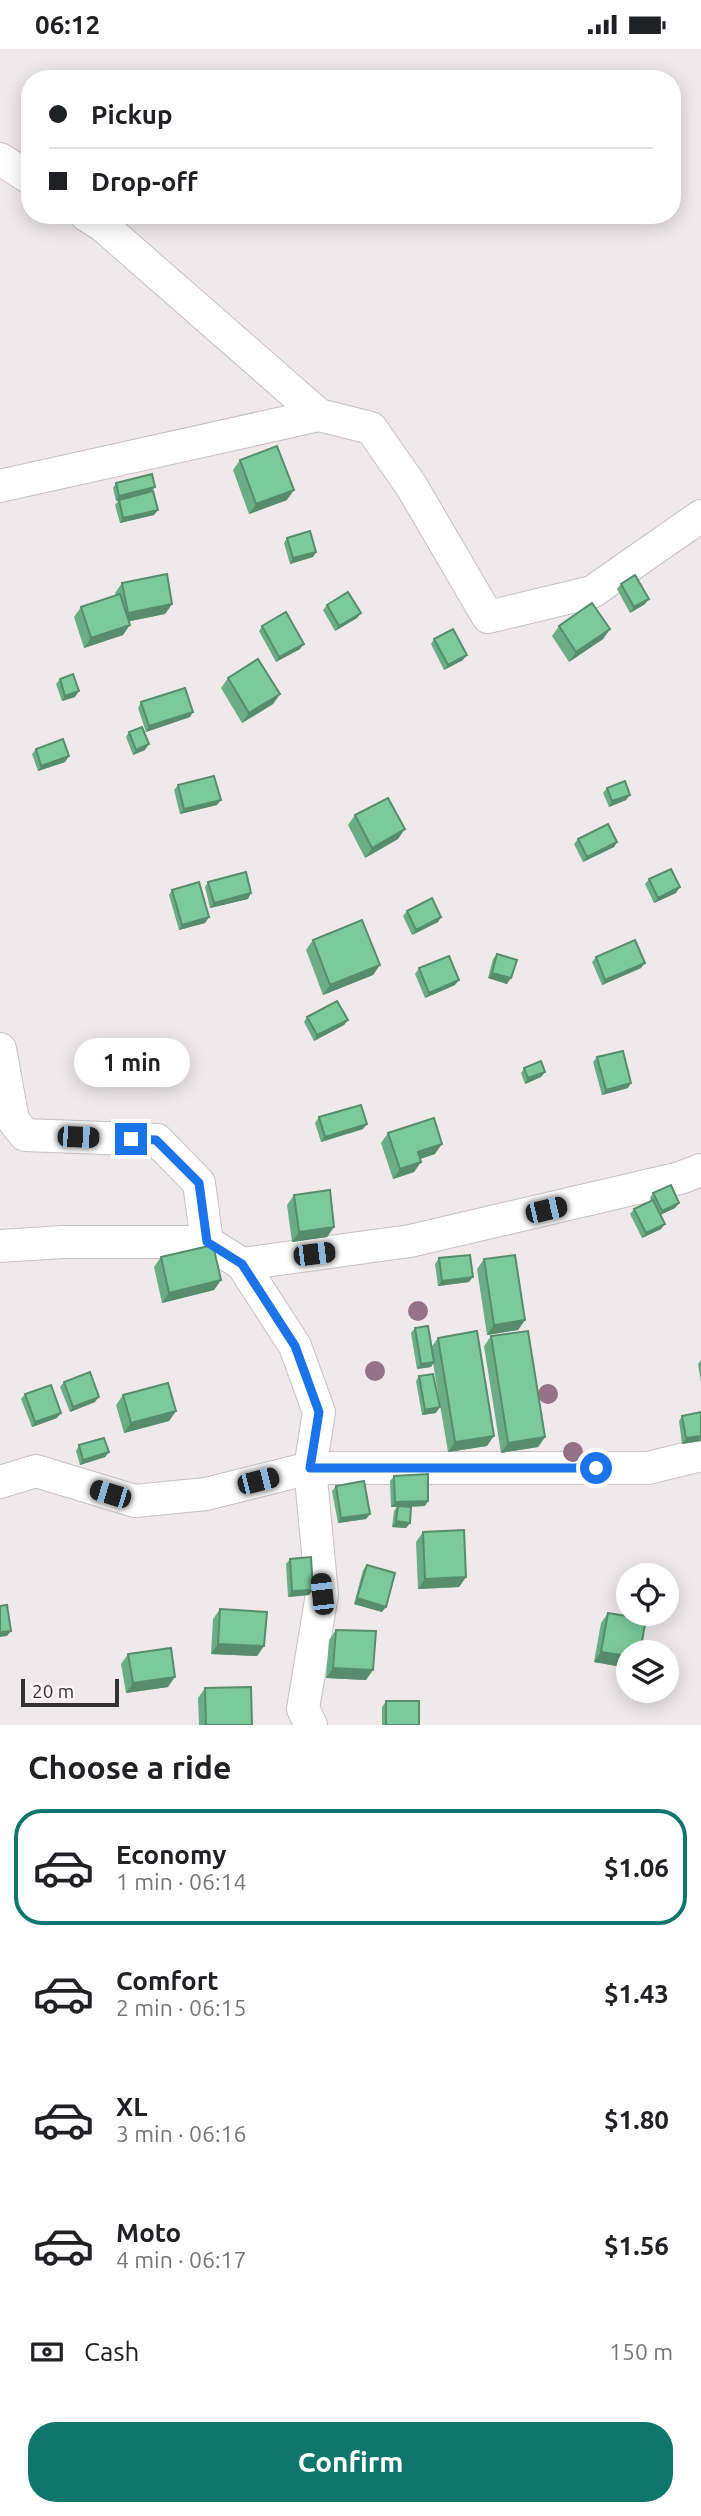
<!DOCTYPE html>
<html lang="en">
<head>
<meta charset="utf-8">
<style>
  body { margin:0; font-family:Ubuntu,sans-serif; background:#f2f2f2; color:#202124; height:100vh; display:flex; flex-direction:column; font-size:26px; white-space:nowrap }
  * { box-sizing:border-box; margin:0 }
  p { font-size:23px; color:#757577 }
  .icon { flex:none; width:38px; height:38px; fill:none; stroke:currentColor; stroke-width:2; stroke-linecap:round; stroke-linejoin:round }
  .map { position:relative; height:1676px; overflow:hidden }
  .side { display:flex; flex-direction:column; background:#fff; flex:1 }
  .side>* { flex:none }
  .top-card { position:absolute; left:21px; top:21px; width:660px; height:154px; border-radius:28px; box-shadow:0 4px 18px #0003; display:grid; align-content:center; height:154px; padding:0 28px; background:#fff }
  .controls { position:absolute; left:616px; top:1514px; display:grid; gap:14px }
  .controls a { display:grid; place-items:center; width:63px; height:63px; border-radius:50%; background:#fff; box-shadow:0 4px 18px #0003; font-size:35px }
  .scale { position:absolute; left:21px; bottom:18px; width:98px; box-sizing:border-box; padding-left:7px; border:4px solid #333132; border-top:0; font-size:19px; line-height:24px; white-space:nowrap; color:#333132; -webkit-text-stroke:5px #fcf6f9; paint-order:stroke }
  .end { position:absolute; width:32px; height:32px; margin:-16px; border:9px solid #1a73e8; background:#fff; box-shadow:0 0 0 4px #fff }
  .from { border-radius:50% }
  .bubble { position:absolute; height:49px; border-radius:24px; background:#fff; box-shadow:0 4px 18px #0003; font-size:23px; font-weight:700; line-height:49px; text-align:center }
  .car { position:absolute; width:21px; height:42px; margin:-21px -10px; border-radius:9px; box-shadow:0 0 5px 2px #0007; background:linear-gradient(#222 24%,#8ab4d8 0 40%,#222 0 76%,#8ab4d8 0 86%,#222 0) }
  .top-card b { display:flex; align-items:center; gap:24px; height:66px; font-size:26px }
  .top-card b+b { border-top:2px solid #e0e0e0 }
  .top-card i { width:18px; height:18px; background:#202124 }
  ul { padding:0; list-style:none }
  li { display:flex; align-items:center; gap:21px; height:116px; margin:0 14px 10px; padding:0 14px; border:4px solid transparent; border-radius:28px }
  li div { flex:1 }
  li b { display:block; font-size:26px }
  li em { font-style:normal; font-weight:700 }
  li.selected { border-color:#0f766e }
  li>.icon { width:63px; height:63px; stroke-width:1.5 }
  h2 { padding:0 28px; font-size:32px; line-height:84px }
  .pay { display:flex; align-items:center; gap:18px; height:77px; padding:0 28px; font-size:26px }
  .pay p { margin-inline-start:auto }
  .button { display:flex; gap:14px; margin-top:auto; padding:14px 28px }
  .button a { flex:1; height:80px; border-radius:28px; background:#0f766e; color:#fff; font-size:28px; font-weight:700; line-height:80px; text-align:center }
  .status { display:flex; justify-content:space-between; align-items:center; height:49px; padding:0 35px; background:#fff; direction:ltr }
  .status svg { height:19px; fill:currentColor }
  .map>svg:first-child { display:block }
</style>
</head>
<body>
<div class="status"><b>06:12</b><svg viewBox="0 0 49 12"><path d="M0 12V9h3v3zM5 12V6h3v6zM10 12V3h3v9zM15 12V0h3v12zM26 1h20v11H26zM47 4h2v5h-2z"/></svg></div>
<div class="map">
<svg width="701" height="1676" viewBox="0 0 701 1676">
  <rect width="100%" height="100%" fill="#efe9ec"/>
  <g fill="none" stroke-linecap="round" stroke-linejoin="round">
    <defs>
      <path id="street" d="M0,110L30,129
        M86,166L102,176L319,366
        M0,437L319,366L371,379L412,438L488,568L592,543L701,467
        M0,1000L13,1071L25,1086L157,1091L199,1134L207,1193
        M0,1197L63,1193H207L242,1215L410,1192L680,1129L701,1121
        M242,1215L295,1297L319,1363L310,1419L322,1545L303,1660L311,1676
        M0,1433L36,1422L135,1452L206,1445L310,1419H648L701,1406"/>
    </defs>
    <use href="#street" stroke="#c6c0c2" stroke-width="34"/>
    <use href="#street" stroke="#fff" stroke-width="32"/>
  </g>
  <g fill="#977188">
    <circle cx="418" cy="1262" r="10"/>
    <circle cx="375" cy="1322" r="10"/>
    <circle cx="548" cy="1345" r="10"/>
    <circle cx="573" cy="1403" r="10"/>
  </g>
  <path fill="#6bae86" d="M240,411L287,451L249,465L233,421Z
    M116,434L152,442L154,466L120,474L115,456L119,451L116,452L113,439Z
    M287,489L316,503L313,508L290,515L284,494Z
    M122,534L172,555L165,565L129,572L123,586L84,599L74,568L81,558L116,547L115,544Z
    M621,535L645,555L630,564L617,540Z
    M327,556L361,564L357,569L335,582L323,561Z
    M262,577L300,600L276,613L259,582Z
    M559,577L610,580L603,590L569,613L552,587Z
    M434,590L463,611L444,621L431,595Z
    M228,629L280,645L273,655L242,674L221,639Z
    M60,630L75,648L62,652L56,635Z
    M141,653L190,668L146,683L138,659Z
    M129,683L145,701L133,706L126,688Z
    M36,700L69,707L65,713L38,722L32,705Z
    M178,736L217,756L180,765L174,741Z
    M607,739L626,751L609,758L603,744Z
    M355,766L398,790L365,809L348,776Z
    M578,790L617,793L614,798L583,813L574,795Z
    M649,830L676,844L654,854L645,835Z
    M208,833L248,850L210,859L205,838Z
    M172,841L209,868L205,874L179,881L169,846Z
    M407,862L441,868L438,873L412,886L403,867Z
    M313,891L380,916L373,926L323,946L306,901Z
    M497,905L507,935L488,929L493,910Z
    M596,908L641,919L602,936L592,913Z
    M419,919L455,936L425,949L415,925Z
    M307,968L348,971L344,976L314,992L304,973Z
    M597,1008L628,1039L602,1046L593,1013Z
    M524,1019L545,1023L541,1028L525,1035L521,1024Z
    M319,1068L363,1080L321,1093L315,1074Z
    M388,1084L435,1105L420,1110L421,1113L414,1123L393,1130L381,1094Z
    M653,1144L679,1154L675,1159L660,1166L665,1175L661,1180L642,1189L630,1165L634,1160L651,1152L650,1149Z
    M294,1146L334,1178L327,1188L292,1193L287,1156Z
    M161,1208L221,1231L214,1241L162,1254L154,1218Z
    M439,1209L469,1233L438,1237L435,1215Z
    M484,1210L525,1271L518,1281L487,1286L477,1220Z
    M415,1279L432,1297L438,1289L487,1397L448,1403L433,1314L431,1318L417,1320L411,1284Z
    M491,1287L545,1388L538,1398L501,1404L484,1297Z
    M701,1311V1333L698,1315Z
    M419,1327L436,1364L422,1366L416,1332Z
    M64,1333L95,1353L70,1363L60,1338Z
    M25,1345L57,1369L32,1378L21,1350Z
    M123,1346L176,1362L169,1372L124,1384L116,1356Z
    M682,1367L701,1392L682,1395L679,1372Z
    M79,1396L109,1403L105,1408L80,1416L76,1402Z
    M394,1427L425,1457L410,1458V1474L406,1479L392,1478L394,1462L397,1458H391L390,1432Z
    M336,1437L370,1465L366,1470L338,1474L332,1442Z
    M423,1483L466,1528L459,1538L418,1540L416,1493Z
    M290,1510L309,1546L288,1548L286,1515Z
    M367,1516L382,1563L354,1555L363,1521Z
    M220,1560L264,1597L257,1607L211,1605L213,1570Z
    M608,1564L628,1603V1619L594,1613L601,1574Z
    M336,1581L366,1631L326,1629L329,1591Z
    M128,1605L168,1638L126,1644L121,1615Z
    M205,1639L252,1676H199L198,1649Z
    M386,1652L419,1676H382V1658Z"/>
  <path fill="#578d6d" d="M155,438L151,443L116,452L119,447Z
    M294,441L287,451L249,465L256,455Z
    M158,461L154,466L120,474L123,469Z
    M316,503L313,508L290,515L293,509Z
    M649,550L645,555L630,564L634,558Z
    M172,555L165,565L121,574L128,564Z
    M361,564L357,569L335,582L339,577Z
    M130,576L123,586L84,599L91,589Z
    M610,580L603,590L569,613L576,603Z
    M304,595L300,600L276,613L279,608Z
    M467,606L463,611L444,621L448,616Z
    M79,642L75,648L62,652L65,647Z
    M280,645L273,655L242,674L249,664Z
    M193,663L190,668L146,683L149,677Z
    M149,695L145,701L133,706L136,701Z
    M69,707L65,713L38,722L41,717Z
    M630,746L626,751L609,758L612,752Z
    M221,751L217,756L180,765L184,760Z
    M405,780L398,790L365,809L372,799Z
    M617,793L614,798L583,813L587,808Z
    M680,838L676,844L654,854L658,849Z
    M251,844L248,850L210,859L214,854Z
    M209,868L205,874L179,881L182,876Z
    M441,868L438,873L412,886L416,881Z
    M645,914L641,919L602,936L605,931Z
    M380,916L373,926L323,946L330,936Z
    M492,924L511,929L507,935L488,929Z
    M459,931L455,936L425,949L429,944Z
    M348,971L344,976L314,992L317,986Z
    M545,1023L541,1028L525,1035L528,1029Z
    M631,1034L628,1039L602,1046L606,1041Z
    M367,1075L363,1080L321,1093L325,1088Z
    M442,1095L435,1105L411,1113L418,1103Z
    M421,1113L414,1123L393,1130L400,1120Z
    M679,1154L675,1159L658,1167L662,1162Z
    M665,1175L661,1180L642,1189L646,1184Z
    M334,1178L327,1188L292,1193L299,1183Z
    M473,1228L469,1233L438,1237L442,1232Z
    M221,1231L214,1241L162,1254L169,1244Z
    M525,1271L518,1281L487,1286L494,1276Z
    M434,1313L431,1318L417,1320L421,1315Z
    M99,1348L95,1353L70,1363L73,1358Z
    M440,1358L436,1364L422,1366L425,1361Z
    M176,1362L169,1372L124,1384L131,1374Z
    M61,1364L57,1369L32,1378L35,1373Z
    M494,1387L487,1397L448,1403L455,1393Z
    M701,1387V1392L682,1395L686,1389Z
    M545,1388L538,1398L501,1404L508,1394Z
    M109,1403L105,1408L80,1416L83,1411Z
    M428,1452L425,1457L391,1458L395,1453Z
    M370,1465L366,1470L338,1474L341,1469Z
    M396,1472L410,1474L406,1479L392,1478Z
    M466,1528L459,1538L418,1540L425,1530Z
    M313,1541L309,1546L288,1548L292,1542Z
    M357,1549L386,1558L382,1563L354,1555Z
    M11,1582L7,1587L0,1588V1583Z
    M218,1595L264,1597L257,1607L211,1605Z
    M601,1603L628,1607V1619L594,1613Z
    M333,1619L373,1621L366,1631L326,1629Z
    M175,1628L168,1638L126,1644L133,1634Z"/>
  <path fill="#7cca9c" stroke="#578d6d" stroke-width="2" d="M277,397L294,441L256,455L240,411Z
    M152,425L155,438L119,447L116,434Z
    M153,442L158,461L123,469L119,451Z
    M310,482L316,503L293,509L287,489Z
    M167,525L172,555L128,564L122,534Z
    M635,526L649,550L634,558L621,535Z
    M348,543L361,564L339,577L327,556Z
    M120,545L130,576L91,589L81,558Z
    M592,554L610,580L576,603L559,577Z
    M286,563L304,595L279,608L262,577Z
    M453,580L467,606L448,616L434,590Z
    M258,610L280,645L249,664L228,629Z
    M73,625L79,642L65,647L60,630Z
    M185,639L193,663L149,677L141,653Z
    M142,678L149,695L136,701L129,683Z
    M63,690L69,707L41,717L36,700Z
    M214,727L221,751L184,760L178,736Z
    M625,732L630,746L612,752L607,739Z
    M388,749L405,780L372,799L355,766Z
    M608,775L617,793L587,808L578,790Z
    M671,820L680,838L658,849L649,830Z
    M246,823L251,844L214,854L208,833Z
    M199,833L209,868L182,876L172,841Z
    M432,849L441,868L416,881L407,862Z
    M362,871L380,916L330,936L313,891Z
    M635,891L645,914L605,931L596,908Z
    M497,905L517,911L511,929L492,924Z
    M449,907L459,931L429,944L419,919Z
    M337,952L348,971L317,986L307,968Z
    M623,1002L631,1034L606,1041L597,1008Z
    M541,1012L545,1023L528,1029L524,1019Z
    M361,1056L367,1075L325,1088L319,1068Z
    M434,1069L442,1095L418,1103L421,1113L400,1120L388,1084Z
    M671,1136L679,1154L662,1162L653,1144Z
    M330,1141L334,1178L299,1183L294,1146Z
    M653,1151L665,1175L646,1184L634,1160Z
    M213,1196L221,1231L169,1244L161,1208Z
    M470,1206L473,1228L442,1232L439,1209Z
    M515,1206L525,1271L494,1276L484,1210Z
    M428,1277L434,1313L421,1315L415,1279Z
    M477,1282L494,1387L455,1393L438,1289Z
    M528,1282L545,1388L508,1394L491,1287Z
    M90,1323L99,1348L73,1358L64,1333Z
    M433,1325L440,1358L425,1361L419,1327Z
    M168,1334L176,1362L131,1374L123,1346Z
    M51,1336L61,1364L35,1373L25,1345Z
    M701,1363V1387L686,1389L682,1367Z
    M104,1389L109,1403L83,1411L79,1396Z
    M428,1425V1452L395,1453L394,1427Z
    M364,1432L370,1465L341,1469L336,1437Z
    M398,1457L411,1458L410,1474L396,1472Z
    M464,1481L466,1528L425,1530L423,1483Z
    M311,1508L313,1541L292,1542L290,1510Z
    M367,1516L395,1524L386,1558L357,1549Z
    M7,1556L11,1582L0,1583V1557Z
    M220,1560L267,1563L264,1597L218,1595Z
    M608,1564L646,1570L640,1603H628V1607L601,1603Z
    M336,1581L376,1582L373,1621L333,1619Z
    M171,1599L175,1628L133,1634L128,1605Z
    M251,1638L252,1676H206L205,1639Z
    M386,1652H419V1676H386Z"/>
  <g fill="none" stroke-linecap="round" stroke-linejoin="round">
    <path stroke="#1a73e8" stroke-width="9" d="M131,1090L156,1091L199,1134L207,1193L242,1215L295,1297L319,1363L310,1419H596"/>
  </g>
</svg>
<div class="controls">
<a><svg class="icon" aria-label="locate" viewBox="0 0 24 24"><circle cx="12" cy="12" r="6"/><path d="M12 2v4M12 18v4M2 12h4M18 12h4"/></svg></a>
<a><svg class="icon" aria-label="layers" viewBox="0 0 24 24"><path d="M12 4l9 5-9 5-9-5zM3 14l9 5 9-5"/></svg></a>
</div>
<div class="scale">20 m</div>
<i class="end from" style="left:596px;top:1419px"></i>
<i class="end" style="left:131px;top:1090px"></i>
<div class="bubble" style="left:74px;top:989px;width:116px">1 min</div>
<i class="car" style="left:78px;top:1088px;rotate:92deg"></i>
<i class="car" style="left:546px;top:1161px;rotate:77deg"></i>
<i class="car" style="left:314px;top:1205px;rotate:83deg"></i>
<i class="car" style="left:258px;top:1432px;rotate:76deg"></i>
<i class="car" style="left:110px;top:1445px;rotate:287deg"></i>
<i class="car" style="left:322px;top:1545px;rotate:354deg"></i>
<div class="top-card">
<b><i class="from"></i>Pickup</b>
<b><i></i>Drop-off</b>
</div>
</div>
<section class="side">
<h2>Choose a ride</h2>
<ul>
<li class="selected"><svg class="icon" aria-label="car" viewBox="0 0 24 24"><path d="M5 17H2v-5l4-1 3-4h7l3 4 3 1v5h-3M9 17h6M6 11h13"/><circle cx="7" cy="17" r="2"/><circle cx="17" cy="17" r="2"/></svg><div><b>Economy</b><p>1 min · 06:14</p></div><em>$1.06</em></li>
<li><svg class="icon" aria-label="car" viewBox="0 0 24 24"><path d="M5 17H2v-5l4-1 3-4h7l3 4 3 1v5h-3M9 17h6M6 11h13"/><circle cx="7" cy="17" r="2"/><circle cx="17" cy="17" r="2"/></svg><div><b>Comfort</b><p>2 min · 06:15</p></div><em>$1.43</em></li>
<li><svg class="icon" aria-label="car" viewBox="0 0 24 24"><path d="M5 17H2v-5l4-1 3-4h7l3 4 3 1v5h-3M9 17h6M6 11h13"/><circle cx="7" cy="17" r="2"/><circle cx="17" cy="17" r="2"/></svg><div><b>XL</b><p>3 min · 06:16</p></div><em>$1.80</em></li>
<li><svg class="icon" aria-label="car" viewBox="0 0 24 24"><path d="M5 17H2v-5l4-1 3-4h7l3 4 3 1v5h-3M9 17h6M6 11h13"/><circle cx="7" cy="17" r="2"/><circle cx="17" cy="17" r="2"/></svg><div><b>Moto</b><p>4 min · 06:17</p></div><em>$1.56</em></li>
</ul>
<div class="pay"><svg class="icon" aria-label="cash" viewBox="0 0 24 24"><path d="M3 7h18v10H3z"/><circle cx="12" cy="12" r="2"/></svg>Cash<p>150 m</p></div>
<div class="button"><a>Confirm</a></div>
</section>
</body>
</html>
